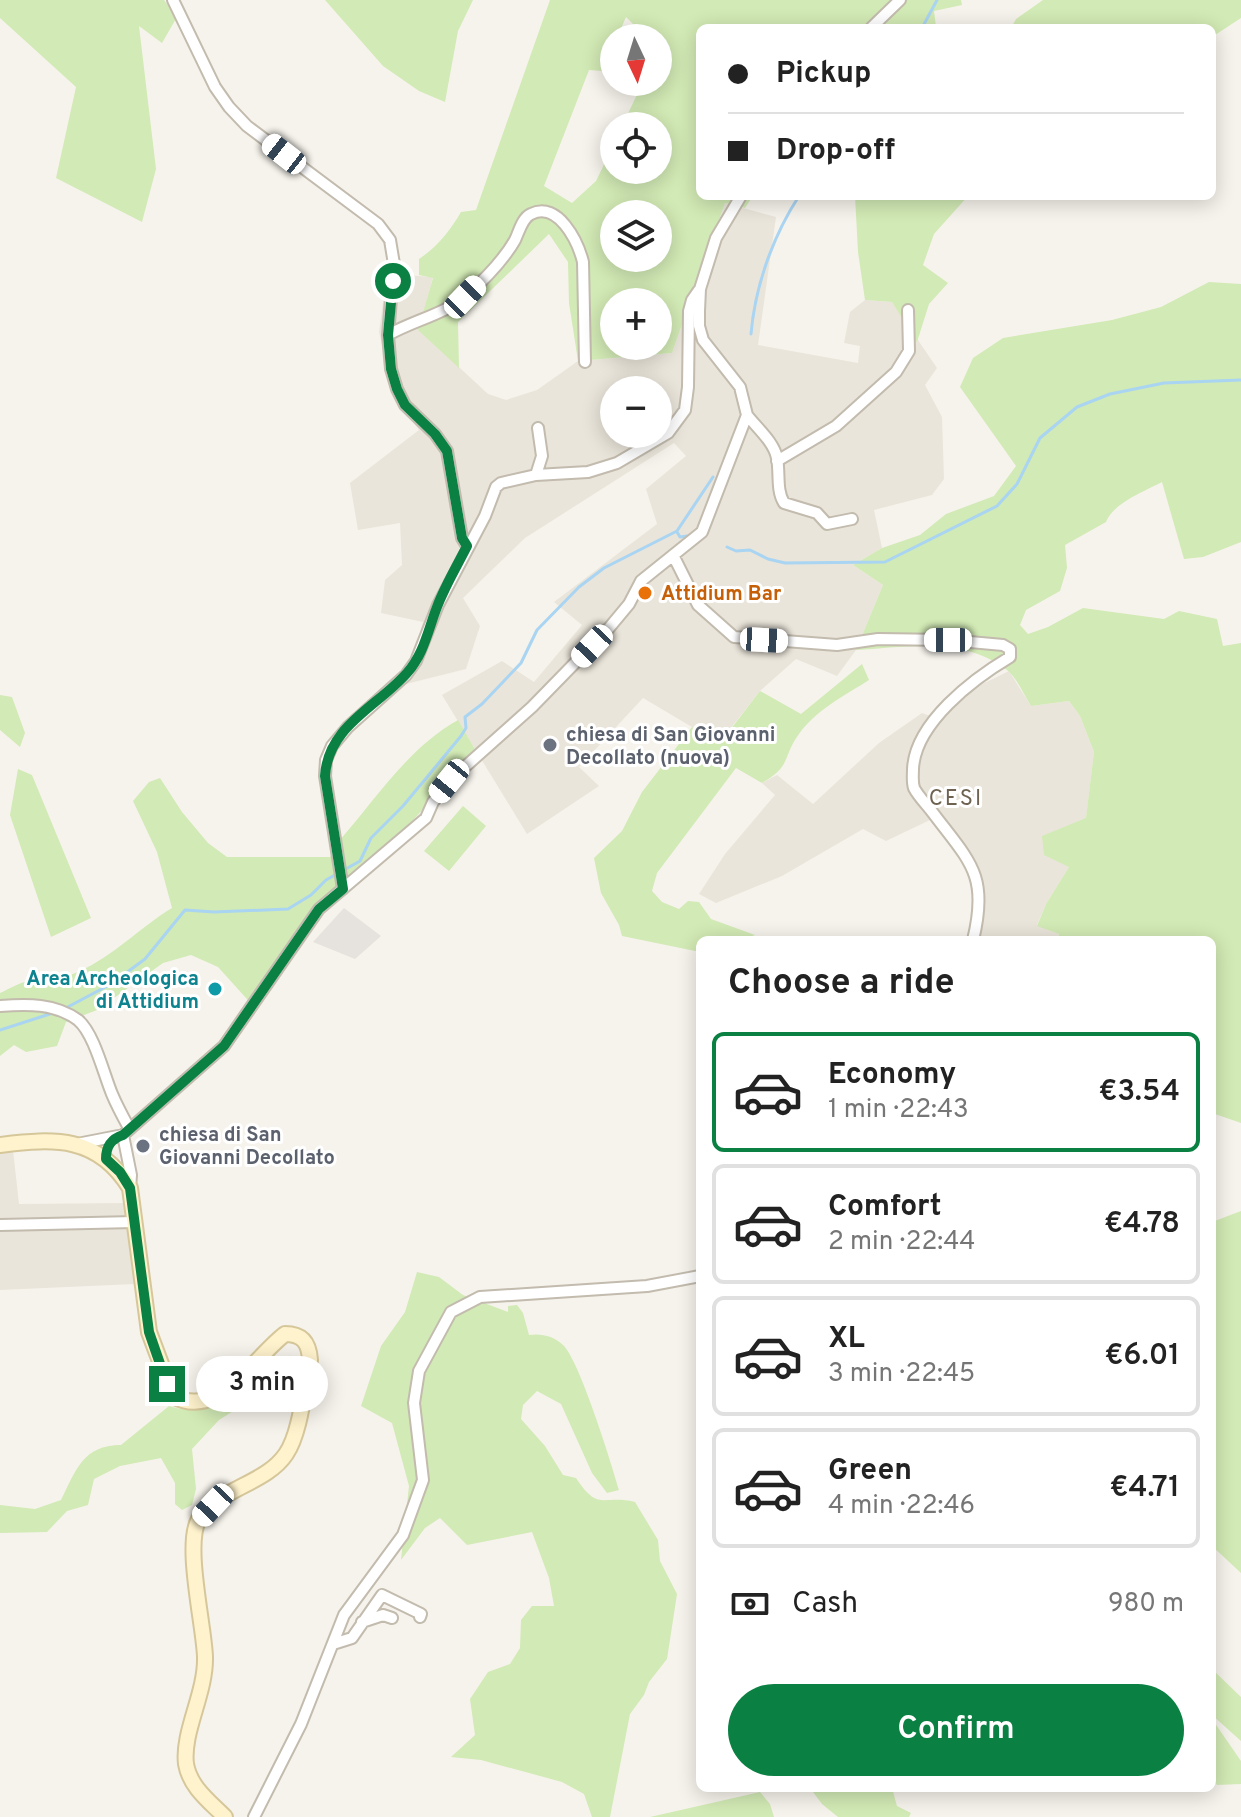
<!DOCTYPE html>
<html lang="en">
<head>
<meta charset="utf-8">
<style>
  body { margin:0; font-family:Overpass,sans-serif; background:#f6f6f6; color:#222; height:100vh; display:flex; flex-direction:column; font-size:30px; white-space:nowrap }
  * { box-sizing:border-box; margin:0 }
  p { font-size:26px; color:#767676 }
  .icon { flex:none; width:44px; height:44px; fill:none; stroke:currentColor; stroke-width:2; stroke-linecap:round; stroke-linejoin:round }
  .map { position:relative; flex:1; overflow:hidden }
  .details { position:absolute; left:696px; top:936px; width:520px; height:856px; display:flex; flex-direction:column; background:#fff; border-radius:12px; box-shadow:0 4px 20px #0003 }
  .details>* { flex:none }
  .guide { position:absolute; left:696px; top:24px; width:520px; height:176px; border-radius:12px; box-shadow:0 4px 20px #0003; display:grid; align-content:center; height:176px; padding:0 32px; background:#fff }
  .needle { width:52px; rotate:176deg }
  .controls { position:absolute; left:600px; top:24px; display:grid; gap:16px }
  .controls a { display:grid; place-items:center; width:72px; height:72px; border-radius:50%; background:#fff; box-shadow:0 4px 20px #0003; font-size:40px }
  .end { position:absolute; width:36px; height:36px; margin:-18px; border:10px solid #0b8043; background:#fff; box-shadow:0 0 0 4px #fff }
  .from { border-radius:50% }
  .bubble { position:absolute; height:56px; border-radius:28px; background:#fff; box-shadow:0 4px 20px #0003; font-size:26px; font-weight:600; line-height:56px; text-align:center }
  .car { position:absolute; width:24px; height:48px; margin:-24px -12px; border-radius:10px; box-shadow:0 0 6px 2px #0007; background:linear-gradient(#fff 24%,#345 0 40%,#fff 0 76%,#345 0 86%,#fff 0) }
  .guide b { display:flex; align-items:center; gap:28px; height:76px; font-size:30px }
  .guide b+b { border-top:2px solid #e0e0e0 }
  .guide i { width:20px; height:20px; background:#222 }
  ul { padding:0; list-style:none }
  li { display:flex; align-items:center; gap:24px; height:120px; margin:0 16px 12px; padding:0 16px; border:4px solid #e0e0e0; border-radius:12px }
  li div { flex:1 }
  li b { display:block; font-size:30px }
  li em { font-style:normal; font-weight:600 }
  li.active { border-color:#0b8043 }
  li>.icon { width:72px; height:72px; stroke-width:1.5 }
  h2 { padding:0 32px; font-size:36px; line-height:96px }
  .pay { display:flex; align-items:center; gap:20px; height:88px; padding:0 32px; font-size:30px }
  .pay p { margin-inline-start:auto }
  .cta { display:flex; gap:16px; margin-top:auto; padding:16px 32px }
  .cta a { flex:1; height:92px; border-radius:48px; background:#0b8043; color:#fff; font-size:32px; font-weight:600; line-height:92px; text-align:center }
  .map>svg:first-child { display:block }
</style>
</head>
<body>
<div class="map">
<svg width="1241" height="1817" viewBox="0 0 1241 1817">
  <rect width="100%" height="100%" fill="#f6f3ec"/>
  <path fill="#eae5da" fill-rule="evenodd" d="M725,203L776,217L758,345L858,363L860,346L844,343L850,312L865,300L892,302L937,368L925,385L942,417L944,479L932,495L874,510L882,548L853,565L883,585L856,650L837,676L796,659L760,691L719,743L643,698L579,767L599,786L527,834L442,695L502,661L534,682L582,625L554,602L657,524L646,489L686,456L674,443L525,538L463,598L480,626L466,669L406,684L423,622L381,613L385,580L402,565L400,523L358,530L350,483L419,430L394,397L379,332L384,295L405,275L433,277L419,330L488,394L506,400L537,390L578,361L672,353ZM614,390H658V434H614Z
    M1009,671L1031,706L1069,701L1080,716L1094,752L1086,819L1069,867L1046,904L1037,925L1059,934L1057,940H968L978,901L960,851L930,820L886,841L863,829L782,876L716,903L699,894L725,854L775,795L762,783L777,775L813,804L879,743L922,713L941,720L968,691Z
    M13,1150L19,1204L127,1203L135,1284L0,1290V1151Z"/>
  <path fill="#e6e2dd" d="M344,908L381,936L355,959L313,942Z"/>
  <path fill="#d2eab5" fill-rule="evenodd" d="M0,0H164L177,17L162,43L139,26L156,169L142,222L56,178L76,87L0,18Z
    M325,0H473L458,31L445,102L419,91L383,66Z
    M550,0H961L962,5L934,11L936,26L939,28H700V196H753L745,208L725,203L672,353L578,361L569,303L568,262L549,234L458,322L459,368L418,330L433,278L419,275V259C437,247 450,231 461,212L476,210ZM626,17L647,38H658V82H643L622,126H658V170H614V144L596,181L572,203L544,186L589,70L602,71L614,38H617ZM614,214H658V258H614ZM614,302H658V346H614Z
    M1043,0H1241V18L1212,37V28H1011L1016,19Z
    M855,196H968L934,234L923,265L948,283L929,304L917,342L892,302L865,300L858,252Z
    M1209,282L1241,284V542L1203,557L1184,559L1162,482C1145,491 1113,503 1106,522L1065,545L1067,568L1060,591L1026,610L1020,625L1028,634L1048,627L1083,608L1164,619L1179,611L1217,619L1223,646L1241,643V1123L1212,1113V940H1057L1059,934L1037,926L1046,904L1069,867L1044,855L1042,836L1086,818L1094,752L1080,716L1069,701L1031,706C1024,695 1017,678 1007,670C964,636 907,647 856,650L883,585L853,565L882,548L920,535L946,514L994,496L1016,466L960,387L973,358L1003,338L1112,320L1161,307Z
    M862,664L869,680C844,696 816,710 799,734C782,757 792,766 762,783L736,768L657,873L652,891L662,902L679,909L688,901L699,902L711,919L755,935L741,940H700V952L622,936L619,925L601,893L594,858L622,831L642,792L692,727L720,743L760,691L801,714Z
    M0,695L12,697L25,733L20,747L0,730Z
    M458,720L476,751L394,841L321,912L255,1008L218,967L191,955L163,963L97,1010L66,1022L57,1046L26,1052L14,1045L0,1056V993C9,989 20,982 29,981C46,978 62,979 78,972C114,956 139,928 172,908L157,852L133,801L149,782L160,778L182,812L208,843L227,857H330L339,841C376,799 408,748 458,720Z
    M18,769L32,775L91,918L51,937L10,815Z
    M463,806L486,826L449,871L424,851Z
    M1241,1211V1573L1212,1546V1222Z
    M417,1272L439,1277L463,1295L508,1312V1306L517,1305L523,1313L529,1335C541,1333 554,1336 563,1345C579,1359 612,1465 619,1490L607,1493L592,1473L561,1404L537,1391L523,1405L521,1419L545,1446L563,1475L576,1478C599,1513 603,1494 635,1502L658,1540L660,1561L677,1594L667,1659L649,1682L644,1695L630,1714L610,1817H592L584,1794L562,1782L481,1760L451,1757L475,1735L470,1699L488,1672L510,1664L520,1648L521,1620L532,1606H554L549,1578L532,1532L467,1545L440,1518L425,1528L401,1560L409,1486L392,1423L361,1406L381,1346L405,1312Z
    M231,1398L238,1408L219,1420L192,1449L196,1489L192,1505L182,1510L175,1504V1483L161,1458L120,1466L94,1479L88,1505L67,1511L47,1532L0,1533V1505L35,1509L61,1500C76,1470 83,1445 121,1445L169,1406C193,1414 208,1407 231,1398Z
    M1212,1669L1241,1697V1741L1212,1715Z
    M1212,1719L1241,1761V1784L1217,1785L1212,1778Z
    M810,1788H892L897,1806L911,1813L909,1817H838L822,1804Z
    M760,1792L770,1804L774,1817H650Z"/>
  <g fill="none" stroke-linecap="round" stroke-linejoin="round">
    <path stroke="#a9d4f2" stroke-width="3" d="M922,28L937,0
      M751,334C755,286 773,236 799,196
      M677,532L680,537L687,536
      M727,547L736,551L750,550L768,559L785,563L885,562L997,506L1017,484L1040,438L1077,407L1110,394L1164,383L1241,380
      M64,1009L111,984L145,959L185,910L214,912L288,909L311,895L326,880L360,861L371,838L403,806L461,736L466,728L465,717L482,704L521,663L537,630L579,587L604,568L677,531L713,477
      M0,1030L53,1013"/>
    <defs>
      <path id="street" d="M173,0L215,87L229,107L247,126L378,224L390,240L394,264L388,335L391,369L397,389L405,405L435,434L447,451L462,538L467,546
        M871,28L900,0
        M388,335C412,321 445,314 466,296C484,280 503,261 515,240C519,232 522,218 531,214C558,200 578,242 583,262L585,362
        M747,415C757,428 774,442 777,458C780,473 776,490 784,503L817,513L827,524L852,519
        M777,461L836,426L896,372L909,351L908,310
        M536,475L542,456L538,428
        M673,555L698,605L734,637L837,645L878,639L948,640L1003,645L1010,649V657C973,679 915,723 913,769C913,775 912,782 914,788C918,796 927,805 933,813C970,862 989,875 973,940
        M343,889L325,776L326,760L332,746L348,727L406,675L416,661L438,605L485,516L496,487L501,483L536,475L588,472L617,463L668,433L685,410L688,387L689,311L692,300L699,290
        M0,1006C27,1004 55,1003 78,1020C94,1033 104,1075 112,1094C117,1106 123,1117 129,1128
        M123,1135L131,1175L130,1188
        M77,1144L123,1135L224,1046L319,909L426,818L433,802L449,781L532,707L609,628L629,604L641,581L702,532L747,415L740,387L703,340L699,326V311L700,289L716,238L741,196
        M0,1225L135,1222
        M362,1622L383,1615L392,1618
        M333,1644L352,1638L382,1595L421,1614L420,1617
        M254,1817L301,1724L344,1615L403,1535L423,1480L414,1403L419,1371L451,1312L480,1297L647,1286L700,1276"/>
      <path id="secondary" d="M0,1145C55,1138 98,1136 130,1188L149,1332L173,1396C219,1421 253,1358 285,1334C303,1334 309,1343 310,1360C304,1387 301,1432 286,1454C266,1484 219,1488 199,1519C184,1544 204,1625 205,1657C206,1693 182,1732 186,1764C190,1787 209,1801 225,1817"/>
    </defs>
    <use href="#street" stroke="#c2bbae" stroke-width="14"/>
    <use href="#secondary" stroke="#d6c79b" stroke-width="18"/>
    <use href="#street" stroke="#fff" stroke-width="10"/>
    <use href="#secondary" stroke="#fff3cd" stroke-width="14"/>
  </g>
  <g fill="none" stroke-linecap="round" stroke-linejoin="round">
    <path stroke="#0b8043" stroke-width="10" d="M167,1384L149,1332L130,1188L120,1172L106,1159C106,1146 111,1139 123,1135L224,1046L319,909L343,889L325,776C328,726 377,707 407,673C424,654 428,630 437,607C445,586 457,566 467,546L462,538L447,451L435,434L405,405L397,389L391,369L388,335L393,281"/>
  </g>
  <circle fill="#e8710a" stroke="#fff" stroke-width="3" cx="645" cy="593" r="8"/>
  <g fill="#6b7280" stroke="#fff" stroke-width="3">
    <circle cx="550" cy="745" r="8"/>
    <circle cx="143" cy="1146" r="8"/>
  </g>
  <circle fill="#0f9aa8" stroke="#fff" stroke-width="3" cx="215" cy="989" r="8"/>
  <g text-anchor="middle" stroke-width="6" stroke-linejoin="round" paint-order="stroke">
    <g font-size="20" font-weight="bold" fill="#c56008" stroke="#fff" text-anchor="start">
      <text x="661" y="600">Attidium Bar</text>
    </g>
    <g font-size="20" font-weight="bold" fill="#5b616d" stroke="#fff" text-anchor="start">
      <text x="566" y="741">chiesa di San Giovanni<tspan x="566" dy="23">Decollato (nuova)</tspan></text>
      <text x="159" y="1141">chiesa di San<tspan x="159" dy="23">Giovanni Decollato</tspan></text>
    </g>
    <g font-size="20" font-weight="bold" fill="#0d838f" stroke="#fff" text-anchor="end">
      <text x="199" y="985">Area Archeologica<tspan x="199" dy="23">di Attidium</tspan></text>
    </g>
    <g font-size="22" letter-spacing="2" fill="#6e6250" stroke="#fff">
      <text x="956" y="805">CESI</text>
    </g>
  </g>
</svg>
<div class="controls">
<a><svg class="needle" viewBox="-14 -14 28 28"><path d="M0-13l5 13h-10z" fill="#e53935"/><path d="M0 13l5-13h-10z" fill="#767676"/></svg></a>
<a><svg class="icon" aria-label="locate" viewBox="0 0 24 24"><circle cx="12" cy="12" r="6"/><path d="M12 2v4M12 18v4M2 12h4M18 12h4"/></svg></a>
<a><svg class="icon" aria-label="layers" viewBox="0 0 24 24"><path d="M12 4l9 5-9 5-9-5zM3 14l9 5 9-5"/></svg></a>
<a>+</a>
<a>−</a>
</div>
<i class="end from" style="left:393px;top:281px"></i>
<i class="end" style="left:167px;top:1384px"></i>
<div class="bubble" style="left:196px;top:1356px;width:132px">3 min</div>
<i class="car" style="left:284px;top:154px;rotate:308deg"></i>
<i class="car" style="left:465px;top:297px;rotate:44deg"></i>
<i class="car" style="left:764px;top:640px;rotate:93deg"></i>
<i class="car" style="left:948px;top:640px;rotate:270deg"></i>
<i class="car" style="left:592px;top:646px;rotate:223deg"></i>
<i class="car" style="left:449px;top:781px;rotate:219deg"></i>
<i class="car" style="left:213px;top:1505px;rotate:223deg"></i>
<div class="guide">
<b><i class="from"></i>Pickup</b>
<b><i></i>Drop-off</b>
</div>
<section class="details">
<h2>Choose a ride</h2>
<ul>
<li class="active"><svg class="icon" aria-label="car" viewBox="0 0 24 24"><path d="M5 17H2v-5l4-1 3-4h7l3 4 3 1v5h-3M9 17h6M6 11h13"/><circle cx="7" cy="17" r="2"/><circle cx="17" cy="17" r="2"/></svg><div><b>Economy</b><p>1 min · 22:43</p></div><em>€3.54</em></li>
<li><svg class="icon" aria-label="car" viewBox="0 0 24 24"><path d="M5 17H2v-5l4-1 3-4h7l3 4 3 1v5h-3M9 17h6M6 11h13"/><circle cx="7" cy="17" r="2"/><circle cx="17" cy="17" r="2"/></svg><div><b>Comfort</b><p>2 min · 22:44</p></div><em>€4.78</em></li>
<li><svg class="icon" aria-label="car" viewBox="0 0 24 24"><path d="M5 17H2v-5l4-1 3-4h7l3 4 3 1v5h-3M9 17h6M6 11h13"/><circle cx="7" cy="17" r="2"/><circle cx="17" cy="17" r="2"/></svg><div><b>XL</b><p>3 min · 22:45</p></div><em>€6.01</em></li>
<li><svg class="icon" aria-label="car" viewBox="0 0 24 24"><path d="M5 17H2v-5l4-1 3-4h7l3 4 3 1v5h-3M9 17h6M6 11h13"/><circle cx="7" cy="17" r="2"/><circle cx="17" cy="17" r="2"/></svg><div><b>Green</b><p>4 min · 22:46</p></div><em>€4.71</em></li>
</ul>
<div class="pay"><svg class="icon" aria-label="cash" viewBox="0 0 24 24"><path d="M3 7h18v10H3z"/><circle cx="12" cy="12" r="2"/></svg>Cash<p>980 m</p></div>
<div class="cta"><a>Confirm</a></div>
</section>
</div>
</body>
</html>
